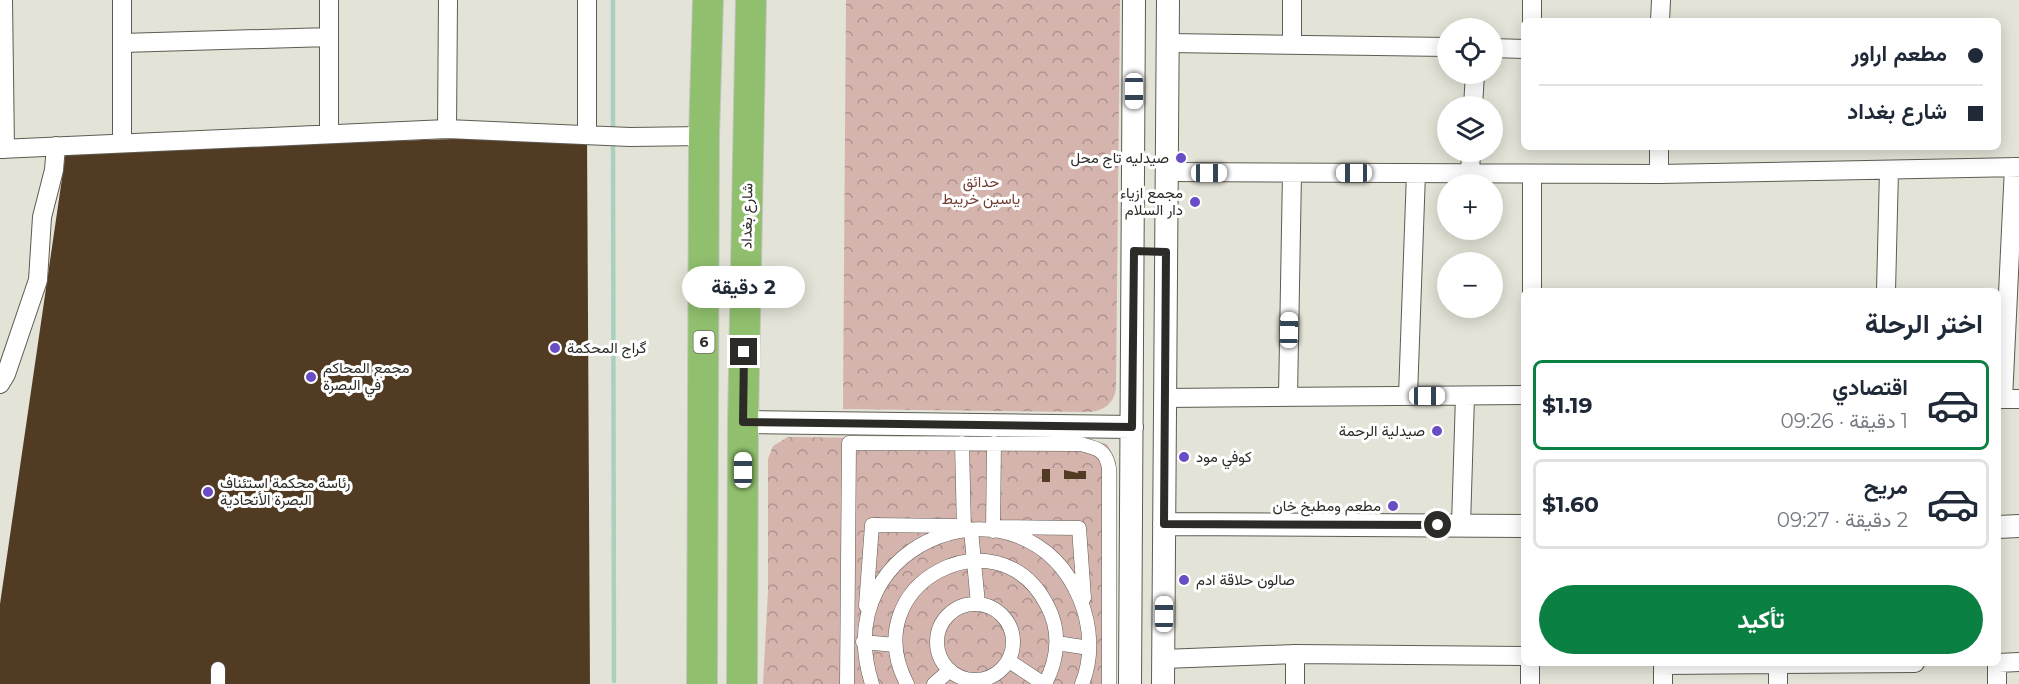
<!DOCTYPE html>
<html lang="ar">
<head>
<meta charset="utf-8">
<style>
  body { margin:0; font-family:Montserrat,Vazirmatn,sans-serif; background:#f6f6f7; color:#1f2937; direction:rtl; height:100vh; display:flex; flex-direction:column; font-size:22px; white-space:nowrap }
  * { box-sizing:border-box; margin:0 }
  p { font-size:20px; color:#747a83 }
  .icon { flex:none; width:33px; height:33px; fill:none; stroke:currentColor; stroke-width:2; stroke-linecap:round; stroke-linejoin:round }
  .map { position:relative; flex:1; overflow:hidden; direction:ltr }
  .panel { position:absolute; left:1521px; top:288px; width:480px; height:378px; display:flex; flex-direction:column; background:#fff; border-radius:9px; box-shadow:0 3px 15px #0003; direction:rtl }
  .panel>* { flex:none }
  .top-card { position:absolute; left:1521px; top:18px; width:480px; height:132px; border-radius:9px; box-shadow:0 3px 15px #0003; direction:rtl; display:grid; align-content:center; height:132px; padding:0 18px; background:#fff }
  .controls { position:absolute; left:1437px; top:18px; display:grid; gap:12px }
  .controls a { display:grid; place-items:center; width:66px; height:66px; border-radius:50%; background:#fff; box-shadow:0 3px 15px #0003; font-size:30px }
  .end { position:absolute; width:27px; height:27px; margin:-14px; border:8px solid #2c2b27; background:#fff; box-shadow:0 0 0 3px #fff }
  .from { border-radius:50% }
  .bubble { position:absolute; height:42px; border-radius:21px; background:#fff; box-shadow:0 3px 15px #0003; font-size:20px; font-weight:700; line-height:42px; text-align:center; direction:rtl }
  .car { position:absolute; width:18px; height:36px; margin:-18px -9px; border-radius:8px; box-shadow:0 0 4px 2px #0007; background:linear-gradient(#fff 24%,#345 0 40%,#fff 0 76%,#345 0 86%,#fff 0) }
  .top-card b { display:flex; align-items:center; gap:21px; height:57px; font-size:22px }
  .top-card b+b { border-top:2px solid #e0e1e3 }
  .top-card i { width:15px; height:15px; background:#1f2937 }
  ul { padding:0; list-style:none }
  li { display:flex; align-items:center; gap:18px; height:90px; margin:0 12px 9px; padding:0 6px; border:3px solid #e0e1e3; border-radius:9px }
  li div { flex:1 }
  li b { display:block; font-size:22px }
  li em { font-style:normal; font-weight:700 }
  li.active { border-color:#0b8043 }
  li>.icon { width:54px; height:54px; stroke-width:1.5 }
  h2 { padding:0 18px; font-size:27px; line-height:72px }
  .button { display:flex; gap:12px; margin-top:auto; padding:12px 18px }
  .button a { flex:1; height:69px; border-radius:36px; background:#0b8043; color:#fff; font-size:24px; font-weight:700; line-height:69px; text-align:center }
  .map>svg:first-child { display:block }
</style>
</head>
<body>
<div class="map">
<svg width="2019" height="684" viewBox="0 0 2019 684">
  <defs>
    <pattern id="park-crowns" width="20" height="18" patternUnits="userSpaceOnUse" patternTransform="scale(1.5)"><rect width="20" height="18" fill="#d5b4ad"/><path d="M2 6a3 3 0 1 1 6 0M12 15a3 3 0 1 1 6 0" fill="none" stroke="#ad938d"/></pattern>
  </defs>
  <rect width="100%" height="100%" fill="#e4e3d7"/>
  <path fill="url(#park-crowns)" d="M846,0H1120L1116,388C1114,405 1102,412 1086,412L843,409Z
    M788,437L1090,440L1107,444L1116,462L1114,684H763L768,590V459L773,446Z"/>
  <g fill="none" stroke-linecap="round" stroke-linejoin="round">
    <path stroke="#a8d1c0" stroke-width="4.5" d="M613,0V132
      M613,141L614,681"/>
  </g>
  <path fill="#523b23" d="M587,135L590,684H0V604L66,151Z
    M1042,469H1050V482H1042Z
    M1064,470L1078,473V471H1086V479H1064Z"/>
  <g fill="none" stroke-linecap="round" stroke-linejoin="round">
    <defs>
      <path id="pedestrian" d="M962,443L964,530
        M998,527L1079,528L1084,598
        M971,530L978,604
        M993,531L994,443
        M937 642a38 38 0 1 1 76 0a38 38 0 1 1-76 0Z
        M866,606L872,525L959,526
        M863,642L895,645
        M1057,643L1089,648
        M1009,661L1044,684
        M218,684V669
        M847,684L849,443L1081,444C1097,448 1106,450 1109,468V684
        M872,684C825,536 1026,468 1080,599C1091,626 1093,657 1082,684
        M907,684C854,583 998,510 1047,605C1061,631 1058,659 1045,684
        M934,684L950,670"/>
      <path id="minor" d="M3,0L5,149
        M329,0V134
        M587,0V135
        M1532,21V0
        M1660,21L1661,0
        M122,43L329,37
        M1168,43L1448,47
        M1292,45V0
        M1492,48L1524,49
        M1473,106L1475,74
        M447,129L448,0
        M122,143V0
        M0,149L447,129L630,137L704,136
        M1167,172L1659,174L2019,167
        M1470,173L1471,152
        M1659,174V147
        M1532,291V174
        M1886,291L1889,170
        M0,384L6,374L38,280L42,217L54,170L56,146
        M1408,396L1416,173
        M1288,397L1292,173
        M1165,398L1524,395
        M1998,399H2019
        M2003,399L2014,167
        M1461,525L1465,396
        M1163,659L1295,654L1524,656
        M1530,663V684
        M1998,663L2019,662
        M1778,664V684
        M1663,665L1915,663
        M1295,684V654
        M1663,684V663
        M1997,684V663"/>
      <path id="tertiary" d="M743,422L1132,427
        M1164,524L1524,526
        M1998,527L2019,526
        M1130,684L1134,0
        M1163,684L1168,0"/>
      <path id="trunk" d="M702,684L704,136L708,0
        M742,684L743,422L751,0"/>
    </defs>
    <use href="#pedestrian" stroke="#5e5c52" stroke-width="15"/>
    <use href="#minor" stroke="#5e5c52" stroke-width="20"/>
    <use href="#tertiary" stroke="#5e5c52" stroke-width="24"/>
    <use href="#trunk" stroke="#c4c4c3" stroke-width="32"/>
    <use href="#pedestrian" stroke="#fff" stroke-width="14"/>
    <use href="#minor" stroke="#fff" stroke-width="18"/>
    <use href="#tertiary" stroke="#fff" stroke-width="22"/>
    <use href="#trunk" stroke="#90c06e" stroke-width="30"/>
  </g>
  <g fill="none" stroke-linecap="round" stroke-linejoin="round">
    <path stroke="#2c2b27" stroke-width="8" d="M744,352L743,422L1132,427L1134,251L1166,252L1164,524L1438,525"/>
  </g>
  <g fill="#6a4cc5" stroke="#fff" stroke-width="2">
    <circle cx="1181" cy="158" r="6"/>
    <circle cx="1195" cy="202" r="6"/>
    <circle cx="555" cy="348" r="6"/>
    <circle cx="311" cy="377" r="6"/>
    <circle cx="1437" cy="431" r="6"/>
    <circle cx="1184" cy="457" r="6"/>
    <circle cx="208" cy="492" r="6"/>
    <circle cx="1393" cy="506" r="6"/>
    <circle cx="1184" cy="580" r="6"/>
  </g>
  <g text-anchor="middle" stroke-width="6" stroke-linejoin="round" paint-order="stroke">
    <rect fill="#fff" stroke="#6b6b68" stroke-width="1.5" x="693.5" y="331" width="21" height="22" rx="4.5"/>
    <g font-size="14" font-weight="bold" fill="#2c2b27">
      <text x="704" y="347">6</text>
    </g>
    <g font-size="15" fill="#2c2b27" stroke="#fff" text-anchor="start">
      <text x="1169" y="163" text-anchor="end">صيدليه تاج محل</text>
      <text x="1183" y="198" text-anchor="end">مجمع ازياء<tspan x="1183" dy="17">دار السلام</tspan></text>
      <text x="567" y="353">گراج المحكمة</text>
      <text x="323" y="373">مجمع المحاكم<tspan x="323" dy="17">في البصرة</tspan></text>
      <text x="1425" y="436" text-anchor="end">صيدلية الرحمة</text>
      <text x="1196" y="462">كوفي مود</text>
      <text x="220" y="488">رئاسة محكمة استئناف<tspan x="220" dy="17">البصرة الأتحادية</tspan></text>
      <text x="1381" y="511" text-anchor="end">مطعم ومطبخ خان</text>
      <text x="1196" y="585">صالون حلاقة ادم</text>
    </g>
    <g font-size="15" fill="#723c31" stroke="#fff">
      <text x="981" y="187">حدائق<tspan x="981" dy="17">ياسين خريبط</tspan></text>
    </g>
    <g font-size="15" fill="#2c2b27" stroke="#fff">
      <text transform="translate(747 216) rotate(-89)" y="5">شارع بغداد</text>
    </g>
  </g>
</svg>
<div class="controls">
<a><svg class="icon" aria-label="locate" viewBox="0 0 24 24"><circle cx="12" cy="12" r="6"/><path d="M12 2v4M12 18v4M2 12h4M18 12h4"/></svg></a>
<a><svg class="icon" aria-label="layers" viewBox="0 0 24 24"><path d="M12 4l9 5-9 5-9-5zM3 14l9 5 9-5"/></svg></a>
<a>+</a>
<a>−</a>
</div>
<i class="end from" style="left:1438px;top:525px"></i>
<i class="end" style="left:744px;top:352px"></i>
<div class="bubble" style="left:682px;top:266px;width:123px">2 دقيقة</div>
<i class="car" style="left:1134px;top:91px;rotate:180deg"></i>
<i class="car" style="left:1209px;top:173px;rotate:90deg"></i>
<i class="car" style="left:1354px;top:173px;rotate:270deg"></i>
<i class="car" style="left:1289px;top:330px;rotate:1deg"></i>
<i class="car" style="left:1427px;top:396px;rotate:90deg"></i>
<i class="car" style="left:743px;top:470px;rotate:0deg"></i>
<i class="car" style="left:1164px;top:614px;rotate:0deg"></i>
<div class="top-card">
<b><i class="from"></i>مطعم اراور</b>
<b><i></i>شارع بغداد</b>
</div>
<section class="panel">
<h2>اختر الرحلة</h2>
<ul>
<li class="active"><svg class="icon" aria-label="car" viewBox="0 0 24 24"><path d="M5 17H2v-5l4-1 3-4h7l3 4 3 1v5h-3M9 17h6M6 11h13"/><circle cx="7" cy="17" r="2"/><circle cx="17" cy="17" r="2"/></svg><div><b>اقتصادي</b><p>1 دقيقة · 09:26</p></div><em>$1.19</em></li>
<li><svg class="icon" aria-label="car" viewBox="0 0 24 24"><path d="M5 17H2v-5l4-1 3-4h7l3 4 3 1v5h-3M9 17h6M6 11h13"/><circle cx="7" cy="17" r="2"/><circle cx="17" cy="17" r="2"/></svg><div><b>مريح</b><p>2 دقيقة · 09:27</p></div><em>$1.60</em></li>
</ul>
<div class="button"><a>تأكيد</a></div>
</section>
</div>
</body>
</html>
